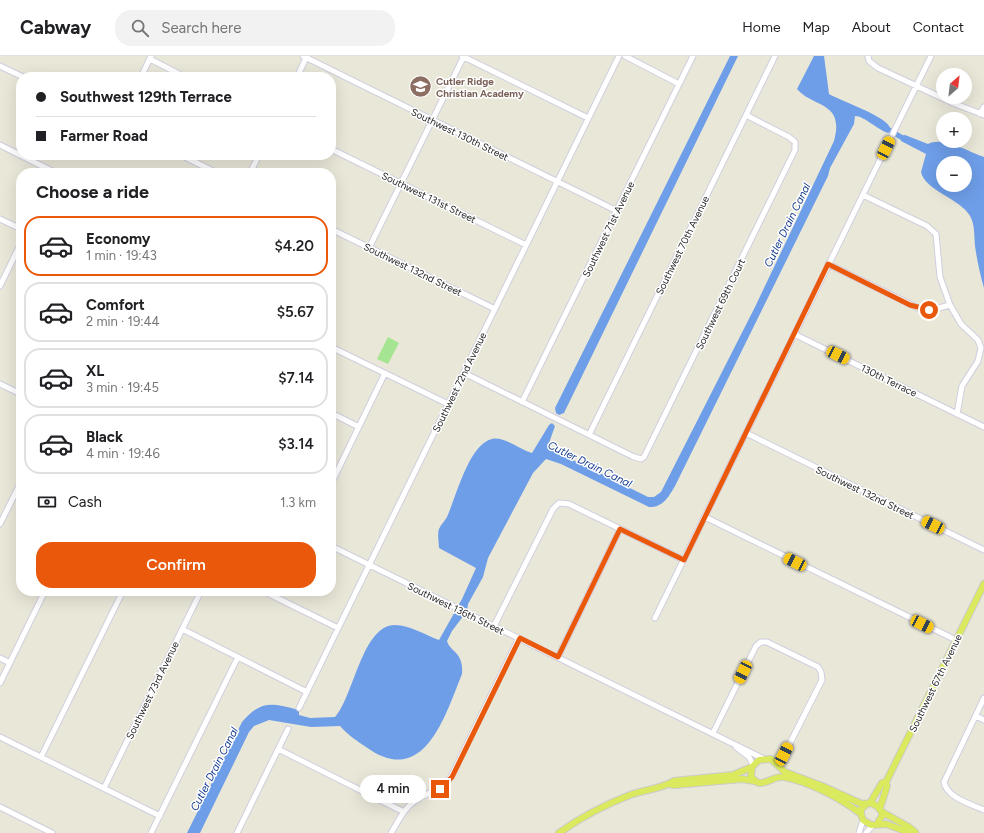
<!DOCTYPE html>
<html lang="en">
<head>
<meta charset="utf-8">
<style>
  body { margin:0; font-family:Figtree,sans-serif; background:#f2f2f2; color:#202124; height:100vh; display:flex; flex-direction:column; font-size:15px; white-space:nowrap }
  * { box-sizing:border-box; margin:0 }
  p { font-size:13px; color:#757577 }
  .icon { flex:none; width:22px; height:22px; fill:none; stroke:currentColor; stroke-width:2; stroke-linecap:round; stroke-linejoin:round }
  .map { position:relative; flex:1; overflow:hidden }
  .side { position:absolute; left:16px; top:112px; width:320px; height:428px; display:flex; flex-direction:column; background:#fff; border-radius:16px; box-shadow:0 4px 16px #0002 }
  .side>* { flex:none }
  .guide { position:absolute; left:16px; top:16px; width:320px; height:88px; border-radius:16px; box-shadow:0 4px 16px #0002; display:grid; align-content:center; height:88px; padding:0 20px; background:#fff }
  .needle { width:26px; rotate:28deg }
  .tools { position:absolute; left:936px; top:12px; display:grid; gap:8px }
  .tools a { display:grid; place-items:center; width:36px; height:36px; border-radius:50%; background:#fff; box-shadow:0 4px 16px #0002; font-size:20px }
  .end { position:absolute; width:18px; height:18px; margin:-9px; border:5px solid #ea580c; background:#fff; box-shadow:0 0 0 2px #fff }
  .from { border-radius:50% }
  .bubble { position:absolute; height:28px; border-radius:14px; background:#fff; box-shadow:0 4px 16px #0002; font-size:13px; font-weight:600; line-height:28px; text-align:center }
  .car { position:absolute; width:12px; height:24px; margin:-12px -6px; border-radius:5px; box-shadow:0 0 3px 1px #0007; background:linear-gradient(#f5c518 24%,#345 0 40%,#f5c518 0 76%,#345 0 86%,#f5c518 0) }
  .guide b { display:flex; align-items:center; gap:14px; height:38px; font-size:15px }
  .guide b+b { border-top:1px solid #e0e0e0 }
  .guide i { width:10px; height:10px; background:#202124 }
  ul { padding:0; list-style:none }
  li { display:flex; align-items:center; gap:12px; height:60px; margin:0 8px 6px; padding:0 12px; border:2px solid #e0e0e0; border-radius:16px }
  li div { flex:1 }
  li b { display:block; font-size:15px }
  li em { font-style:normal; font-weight:600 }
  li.active { border-color:#ea580c }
  li>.icon { width:36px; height:36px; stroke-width:1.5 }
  h2 { padding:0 20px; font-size:18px; line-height:48px }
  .pay { display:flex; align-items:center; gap:10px; height:44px; padding:0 20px; font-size:15px }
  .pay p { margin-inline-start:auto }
  .button { display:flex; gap:8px; margin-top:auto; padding:8px 20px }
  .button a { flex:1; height:46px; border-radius:16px; background:#ea580c; color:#fff; font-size:16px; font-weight:600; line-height:46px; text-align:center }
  header { display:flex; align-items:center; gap:24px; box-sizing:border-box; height:56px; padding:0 20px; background:#fff; border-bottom:1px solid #e0e0e0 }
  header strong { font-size:19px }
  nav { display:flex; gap:22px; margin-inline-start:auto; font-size:14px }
  .search { width:280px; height:36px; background:#f2f2f2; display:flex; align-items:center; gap:10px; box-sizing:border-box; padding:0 14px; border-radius:16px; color:#757577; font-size:15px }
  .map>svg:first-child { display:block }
</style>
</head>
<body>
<header>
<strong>Cabway</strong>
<div class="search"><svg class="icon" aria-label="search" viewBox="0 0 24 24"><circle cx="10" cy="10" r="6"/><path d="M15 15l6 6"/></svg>Search here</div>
<nav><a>Home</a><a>Map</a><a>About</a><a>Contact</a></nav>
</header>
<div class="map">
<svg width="984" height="777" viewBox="0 0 984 777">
  <rect width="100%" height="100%" fill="#e9e7d8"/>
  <path fill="#a5e592" d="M388,281L399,287L388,308L377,303Z"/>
  <path fill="#6e9ee8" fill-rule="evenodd" d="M730,0H738L564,357L559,359L556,357L555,352Z
    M814,0H824L829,38C841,45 888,61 890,72L888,77C878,74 864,60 855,60L854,68L830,112L828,120L675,430C669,440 663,452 649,451L561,408L546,403L533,417L488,502L483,521L468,548L467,555L452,575L447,585C450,596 464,596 462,618C445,660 424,733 366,691C357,685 348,679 340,670L311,671L269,664L254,670L249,676L200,777H187L242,666C259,646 270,646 295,653L299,655V659L310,662L335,661C354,640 362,569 395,569C410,569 425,579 439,584L462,543L476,512L439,492C439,486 437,479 439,473C441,468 445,465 447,461C456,441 469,388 492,383C504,380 520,394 532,397L549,369L552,367L555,370L549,387L551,393L648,441H654L661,436L755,251L834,85C845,45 813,52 797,33Z
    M905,79L928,88C942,80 969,96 984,101V232C980,218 977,204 975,190C974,180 975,168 970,160C960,142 925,135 921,116L926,98L901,85V80ZM943,107H965V129H943Z"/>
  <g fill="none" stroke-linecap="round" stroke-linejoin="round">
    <path stroke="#6e9ee8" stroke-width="5" d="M884,71L906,84"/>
    <defs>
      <path id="minor" d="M303,0L617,155
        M462,0L588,62
        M625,0L679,28
        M868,0L869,5L878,12L953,47L984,59
        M150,3L185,21
        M0,10L23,21
        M141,21L151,0
        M297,21L307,0
        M980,58L984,51
        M0,89L56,117
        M331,93L526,189
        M181,99L217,117
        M250,117L259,99
        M863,139L927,170L936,178L940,221L950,249L961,268L978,284L981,292L978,305L962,330L957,358
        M0,163L21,173
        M331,173L495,253
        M369,192L464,0
        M828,208L920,253L931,254L950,249
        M0,230L21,187
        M794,278L984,371
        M331,291L448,348
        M464,317L634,401L641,403L644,401L795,94V86L789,81L746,59
        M0,328L21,338
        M522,346L693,0
        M331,357L359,371
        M746,377L984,494
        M589,379L775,0
        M331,428L385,317
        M705,461L956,584
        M0,468L21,426
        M331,490L762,702
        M263,535L338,572
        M655,562L931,0
        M494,570L553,453L559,447L569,448L684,504
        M182,573L307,636
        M558,601L620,473
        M0,602L10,607
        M0,627L45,535
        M984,642L944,726C947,742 971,748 984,754
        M299,652L619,0
        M976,660L984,664
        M713,677L756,590L761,586H767L818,611L821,616L822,624L784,699
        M0,681L160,760
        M736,691L749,701L753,709
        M278,693L404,756
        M41,701L123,535
        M104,732L201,535
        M0,751L52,777
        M151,777L238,601
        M237,777L288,673
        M391,777C398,766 404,752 415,745C428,736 442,734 451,721L519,582
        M859,777L863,764
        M866,777L873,769"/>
      <path id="major" d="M669,728L674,729L742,723L755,725
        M870,747L882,727L886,726
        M866,749L861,753V758L863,764L871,769L886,768L908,776H914
        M880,752L887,730L886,726L984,528
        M882,756L909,771L915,776
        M861,758C842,743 808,725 784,721C772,719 760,736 751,720L752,711L759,704L771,703L785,716L822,730L862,748L871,747L877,750L882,756V760L877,768
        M559,777C581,761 604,749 630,739C643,734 661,733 674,725L733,719L752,711"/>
    </defs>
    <use href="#minor" stroke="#d0cedf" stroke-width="7"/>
    <use href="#major" stroke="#cbcbcb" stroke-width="8"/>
    <use href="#minor" stroke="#fff" stroke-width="5"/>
    <use href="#major" stroke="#dae95d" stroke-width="6"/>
  </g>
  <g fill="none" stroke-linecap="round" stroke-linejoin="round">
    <path stroke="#ea580c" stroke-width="5" d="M440,733L452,721L520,582L558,601L620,473L684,504L828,208L910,249L929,254"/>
  </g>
  <defs>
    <symbol id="school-disc" viewBox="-11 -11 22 22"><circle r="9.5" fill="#8d6e63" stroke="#fff"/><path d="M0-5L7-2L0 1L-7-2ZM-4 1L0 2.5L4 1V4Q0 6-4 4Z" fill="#fff"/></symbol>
  </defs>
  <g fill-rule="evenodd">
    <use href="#school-disc" x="408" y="18" width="25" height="25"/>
  </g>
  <g text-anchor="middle" stroke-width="3" stroke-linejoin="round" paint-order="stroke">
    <g font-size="10" font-weight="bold" fill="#785e54" stroke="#fff" text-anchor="start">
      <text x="436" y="29">Cutler Ridge<tspan x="436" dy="12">Christian Academy</tspan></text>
    </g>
    <g font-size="10" fill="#272727" stroke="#fff">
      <text transform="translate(460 78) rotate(26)" y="4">Southwest 130th Street</text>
      <text transform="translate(429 141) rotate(26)" y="4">Southwest 131st Street</text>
      <text transform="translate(608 173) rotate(-64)" y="4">Southwest 71st Avenue</text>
      <text transform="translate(682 189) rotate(-64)" y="4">Southwest 70th Avenue</text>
      <text transform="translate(413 213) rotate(26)" y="4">Southwest 132nd Street</text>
      <text transform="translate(720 248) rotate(-64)" y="4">Southwest 69th Court</text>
      <text transform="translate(889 324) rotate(26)" y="4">130th Terrace</text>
      <text transform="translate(459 326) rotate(-64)" y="4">Southwest 72nd Avenue</text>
      <text transform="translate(865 436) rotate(26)" y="4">Southwest 132nd Street</text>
      <text transform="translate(456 552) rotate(26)" y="4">Southwest 136th Street</text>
      <text transform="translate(935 627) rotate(-64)" y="4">Southwest 67th Avenue</text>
      <text transform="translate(152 634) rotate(-64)" y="4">Southwest 73rd Avenue</text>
    </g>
    <g font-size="11" font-style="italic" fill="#133a8f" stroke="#fff">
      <text transform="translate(787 169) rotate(-64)" y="4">Cutler Drain Canal</text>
      <text transform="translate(590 408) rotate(26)" y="4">Cutler Drain Canal</text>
      <text transform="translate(214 713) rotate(-63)" y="4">Cutler Drain Canal</text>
    </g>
  </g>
</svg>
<div class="tools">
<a><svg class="needle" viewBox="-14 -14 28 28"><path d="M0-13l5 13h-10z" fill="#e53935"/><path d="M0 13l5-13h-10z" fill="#757577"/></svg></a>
<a>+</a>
<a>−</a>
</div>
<i class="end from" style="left:929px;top:254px"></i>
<i class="end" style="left:440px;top:733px"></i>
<div class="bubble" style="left:360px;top:719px;width:66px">4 min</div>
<i class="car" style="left:886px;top:92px;rotate:26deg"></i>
<i class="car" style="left:838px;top:299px;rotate:116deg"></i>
<i class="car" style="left:933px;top:469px;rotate:296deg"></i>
<i class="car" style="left:795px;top:506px;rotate:296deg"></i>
<i class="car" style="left:922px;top:568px;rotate:116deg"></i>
<i class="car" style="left:743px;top:616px;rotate:206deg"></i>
<i class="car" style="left:784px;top:698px;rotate:27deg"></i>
<div class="guide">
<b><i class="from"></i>Southwest 129th Terrace</b>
<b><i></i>Farmer Road</b>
</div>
<section class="side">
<h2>Choose a ride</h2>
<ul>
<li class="active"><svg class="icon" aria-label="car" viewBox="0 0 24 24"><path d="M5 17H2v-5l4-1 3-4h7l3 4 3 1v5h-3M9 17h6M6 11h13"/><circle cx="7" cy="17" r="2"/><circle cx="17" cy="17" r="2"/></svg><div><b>Economy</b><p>1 min · 19:43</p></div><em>$4.20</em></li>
<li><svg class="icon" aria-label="car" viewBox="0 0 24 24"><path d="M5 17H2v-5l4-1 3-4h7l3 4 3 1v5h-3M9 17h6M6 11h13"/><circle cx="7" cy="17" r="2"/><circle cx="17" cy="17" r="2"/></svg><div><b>Comfort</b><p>2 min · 19:44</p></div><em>$5.67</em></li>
<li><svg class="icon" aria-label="car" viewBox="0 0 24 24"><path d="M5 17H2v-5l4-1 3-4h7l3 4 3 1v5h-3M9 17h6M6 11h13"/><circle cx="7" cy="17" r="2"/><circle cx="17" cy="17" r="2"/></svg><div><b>XL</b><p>3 min · 19:45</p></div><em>$7.14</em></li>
<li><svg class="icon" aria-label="car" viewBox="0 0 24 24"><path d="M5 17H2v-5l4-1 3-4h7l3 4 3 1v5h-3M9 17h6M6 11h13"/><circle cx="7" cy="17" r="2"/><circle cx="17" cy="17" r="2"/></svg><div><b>Black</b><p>4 min · 19:46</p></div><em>$3.14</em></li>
</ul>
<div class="pay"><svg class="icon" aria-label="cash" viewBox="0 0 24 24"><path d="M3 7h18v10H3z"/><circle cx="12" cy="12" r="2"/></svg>Cash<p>1.3 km</p></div>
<div class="button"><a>Confirm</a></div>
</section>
</div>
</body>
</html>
